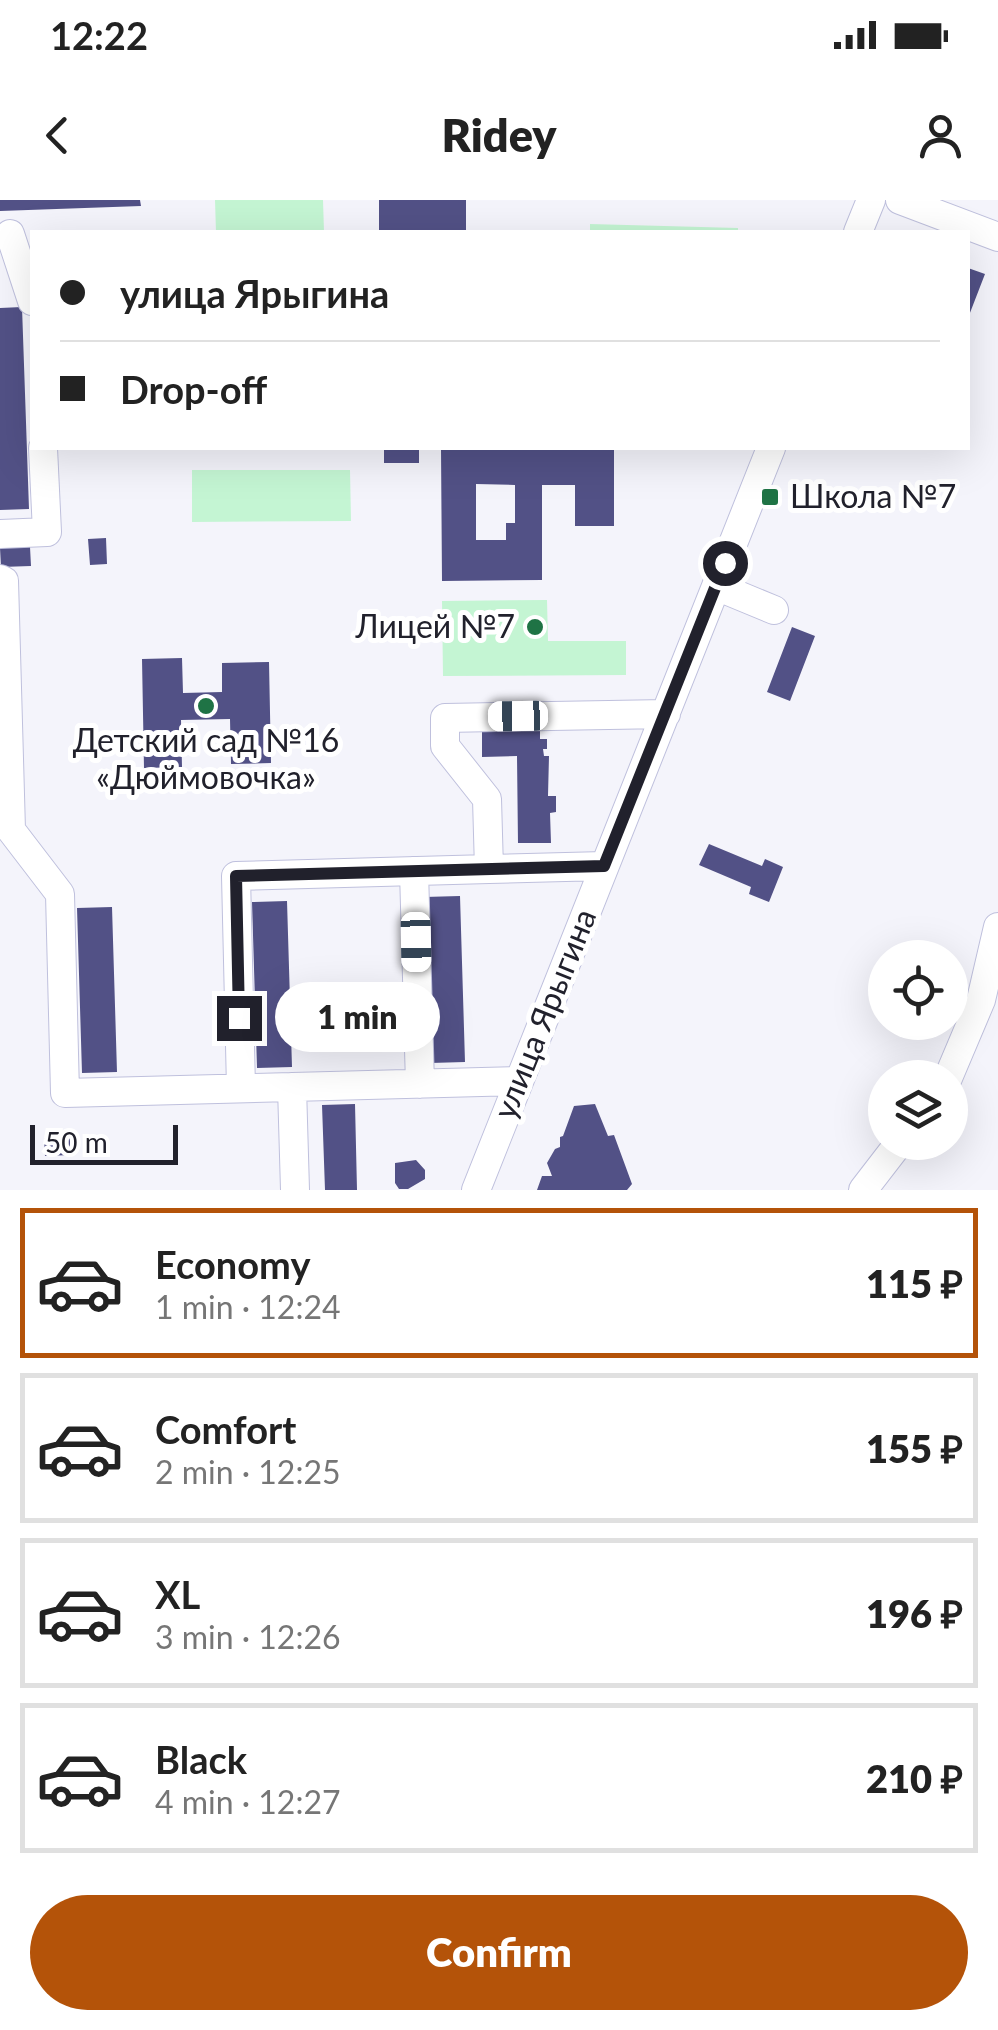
<!DOCTYPE html>
<html lang="en">
<head>
<meta charset="utf-8">
<style>
  body { margin:0; font-family:Lato,sans-serif; background:#f6f6f6; color:#222; height:100vh; display:flex; flex-direction:column; font-size:38px; white-space:nowrap }
  * { box-sizing:border-box; margin:0 }
  p { font-size:32px; color:#767676 }
  .icon { flex:none; width:55px; height:55px; fill:none; stroke:currentColor; stroke-width:2; stroke-linecap:round; stroke-linejoin:round }
  .map { position:relative; height:990px; overflow:hidden }
  .details { display:flex; flex-direction:column; background:#fff; flex:1 }
  .details>* { flex:none }
  .hud { position:absolute; left:30px; top:30px; width:940px; height:220px; border-radius:0px; box-shadow:0 10px 40px #0002; display:grid; align-content:center; height:220px; padding:0 30px; background:#fff }
  .tools { position:absolute; left:868px; top:740px; display:grid; gap:20px }
  .tools a { display:grid; place-items:center; width:100px; height:100px; border-radius:50%; background:#fff; box-shadow:0 10px 40px #0002; font-size:50px }
  .scale { position:absolute; left:30px; bottom:25px; width:148px; box-sizing:border-box; padding-left:10px; border:5px solid #21212c; border-top:0; font-size:28px; line-height:35px; white-space:nowrap; color:#21212c; -webkit-text-stroke:8px #fff; paint-order:stroke }
  .end { position:absolute; width:45px; height:45px; margin:-22px; border:12px solid #21212c; background:#fff; box-shadow:0 0 0 5px #fff }
  .from { border-radius:50% }
  .bubble { position:absolute; height:70px; border-radius:35px; background:#fff; box-shadow:0 10px 40px #0002; font-size:32px; font-weight:800; line-height:70px; text-align:center }
  .car { position:absolute; width:30px; height:60px; margin:-30px -15px; border-radius:12px; box-shadow:0 0 8px 2px #0007; background:linear-gradient(#fff 24%,#345 0 40%,#fff 0 76%,#345 0 86%,#fff 0) }
  .hud b { display:flex; align-items:center; gap:35px; height:95px; font-size:38px }
  .hud b+b { border-top:2px solid #e0e0e0 }
  .hud i { width:25px; height:25px; background:#222 }
  ul { padding:18px 0 0; list-style:none }
  li { display:flex; align-items:center; gap:30px; height:150px; margin:0 20px 15px; padding:0 10px; border:5px solid #e0e0e0; border-radius:0px }
  li div { flex:1 }
  li b { display:block; font-size:38px }
  li em { font-style:normal; font-weight:800 }
  li.active { border-color:#b45309 }
  li>.icon { width:90px; height:90px; stroke-width:1.5 }
  .action { display:flex; gap:20px; margin-top:auto; padding:20px 30px }
  .action a { flex:1; height:115px; border-radius:60px; background:#b45309; color:#fff; font-size:40px; font-weight:800; line-height:115px; text-align:center }
  .status { display:flex; justify-content:space-between; align-items:center; height:70px; padding:0 50px; background:#fff; direction:ltr }
  .status svg { height:28px; fill:currentColor }
  header { display:flex; justify-content:space-between; align-items:center; height:130px; padding:0 30px; background:#fff; font-size:45px; font-weight:800 }
  .map>svg:first-child { display:block }
</style>
</head>
<body>
<div class="status"><b>12:22</b><svg viewBox="0 0 49 12"><path d="M0 12V9h3v3zM5 12V6h3v6zM10 12V3h3v9zM15 12V0h3v12zM26 1h20v11H26zM47 4h2v5h-2z"/></svg></div>
<header><svg class="icon" aria-label="back" viewBox="0 0 24 24"><path d="M15 5l-7 7 7 7"/></svg>Ridey<svg class="icon" aria-label="person" viewBox="0 0 24 24"><circle cx="12" cy="8" r="4"/><path d="M4 21q1-7 8-7t8 7"/></svg></header>
<div class="map">
<svg width="998" height="990" viewBox="0 0 998 990">
  <rect width="100%" height="100%" fill="#f4f4fb"/>
  <path fill="#c4f5d3" d="M215,0H323L324,32H216Z
    M590,24L738,28V32H590Z
    M192,270H350L351,321L192,322Z
    M547,400L548,441H626V475L443,476L442,401Z"/>
  <path fill="#525186" fill-rule="evenodd" d="M0,0H140L141,6L0,11Z
    M379,0H466V32H379Z
    M968,68L985,74L968,118Z
    M22,107L29,309L0,310V108Z
    M384,248H419V263H384Z
    M441,248H614V326H575V285H542V380L442,381ZM476,284L515,285V323H506V340H476Z
    M106,338L107,364L90,365L88,339Z
    M30,347L31,366L1,367L0,348Z
    M792,427L815,436L790,501L767,492Z
    M182,458L183,493L222,492V463L269,462L271,563L231,564L230,519L181,520L182,567L144,568L142,459Z
    M540,526V539H547V549H543L544,556H549L548,596H556V612L550,613L551,643H518L517,556L482,557V527Z
    M709,644L762,666L765,659L783,667L769,702L749,694L751,687L699,665Z
    M460,696L465,862L430,863L424,697Z
    M287,701L292,867L257,868L252,702Z
    M112,707L117,872L82,873L77,708Z
    M355,904L357,990H325L322,905Z
    M595,904L608,936L614,935L632,984L627,990H537L542,976H552L547,963L555,949L560,947V937L563,936L574,906Z
    M70,937L71,955L45,956L44,938Z
    M416,960L425,970V979L408,989H399L395,983V963Z"/>
  <g fill="none" stroke-linecap="round" stroke-linejoin="round">
    <defs>
      <path id="minor" d="M900,0L998,37
        M858,32L871,0
        M10,34L32,101
        M0,334L47,332L43,248
        M0,379L4,381L11,630L60,694L65,893L518,881
        M716,386L774,410
        M604,666L489,669L487,599L445,546V518L666,514
        M414,671L420,884
        M948,878L981,800L998,727
        M292,887L295,990
        M241,888L236,676L489,669
        M476,990L771,248
        M863,990L900,942"/>
    </defs>
    <use href="#minor" stroke="#bfc0dd" stroke-width="30"/>
    <use href="#minor" stroke="#fff" stroke-width="28"/>
  </g>
  <g fill="none" stroke-linecap="round" stroke-linejoin="round">
    <path stroke="#21212c" stroke-width="12" d="M239,818L236,676L604,666L725,363"/>
  </g>
  <g fill="#1f7345" stroke="#fff" stroke-width="4">
    <rect x="760" y="287" width="20" height="20" rx="5"/>
    <circle cx="535" cy="427" r="10"/>
    <circle cx="206" cy="506" r="10"/>
  </g>
  <g text-anchor="middle" stroke-width="10" stroke-linejoin="round" paint-order="stroke">
    <g font-size="32" fill="#21212c" stroke="#fff" text-anchor="start">
      <text x="790" y="308">Школа №7</text>
      <text x="515" y="438" text-anchor="end">Лицей №7</text>
      <text x="206" y="552" text-anchor="middle">Детский сад №16<tspan x="206" dy="37">«Дюймовочка»</tspan></text>
    </g>
    <g font-size="32" fill="#21212c" stroke="#fff">
      <text transform="translate(545 814) rotate(-68)" y="11">улица Ярыгина</text>
    </g>
  </g>
</svg>
<div class="tools">
<a><svg class="icon" aria-label="locate" viewBox="0 0 24 24"><circle cx="12" cy="12" r="6"/><path d="M12 2v4M12 18v4M2 12h4M18 12h4"/></svg></a>
<a><svg class="icon" aria-label="layers" viewBox="0 0 24 24"><path d="M12 4l9 5-9 5-9-5zM3 14l9 5 9-5"/></svg></a>
</div>
<div class="scale">50 m</div>
<i class="end from" style="left:725px;top:363px"></i>
<i class="end" style="left:239px;top:818px"></i>
<div class="bubble" style="left:275px;top:782px;width:165px">1 min</div>
<i class="car" style="left:518px;top:516px;rotate:269deg"></i>
<i class="car" style="left:416px;top:742px;rotate:179deg"></i>
<div class="hud">
<b><i class="from"></i>улица Ярыгина</b>
<b><i></i>Drop-off</b>
</div>
</div>
<section class="details">
<ul>
<li class="active"><svg class="icon" aria-label="car" viewBox="0 0 24 24"><path d="M5 17H2v-5l4-1 3-4h7l3 4 3 1v5h-3M9 17h6M6 11h13"/><circle cx="7" cy="17" r="2"/><circle cx="17" cy="17" r="2"/></svg><div><b>Economy</b><p>1 min · 12:24</p></div><em>115 ₽</em></li>
<li><svg class="icon" aria-label="car" viewBox="0 0 24 24"><path d="M5 17H2v-5l4-1 3-4h7l3 4 3 1v5h-3M9 17h6M6 11h13"/><circle cx="7" cy="17" r="2"/><circle cx="17" cy="17" r="2"/></svg><div><b>Comfort</b><p>2 min · 12:25</p></div><em>155 ₽</em></li>
<li><svg class="icon" aria-label="car" viewBox="0 0 24 24"><path d="M5 17H2v-5l4-1 3-4h7l3 4 3 1v5h-3M9 17h6M6 11h13"/><circle cx="7" cy="17" r="2"/><circle cx="17" cy="17" r="2"/></svg><div><b>XL</b><p>3 min · 12:26</p></div><em>196 ₽</em></li>
<li><svg class="icon" aria-label="car" viewBox="0 0 24 24"><path d="M5 17H2v-5l4-1 3-4h7l3 4 3 1v5h-3M9 17h6M6 11h13"/><circle cx="7" cy="17" r="2"/><circle cx="17" cy="17" r="2"/></svg><div><b>Black</b><p>4 min · 12:27</p></div><em>210 ₽</em></li>
</ul>
<div class="action"><a>Confirm</a></div>
</section>
</body>
</html>
